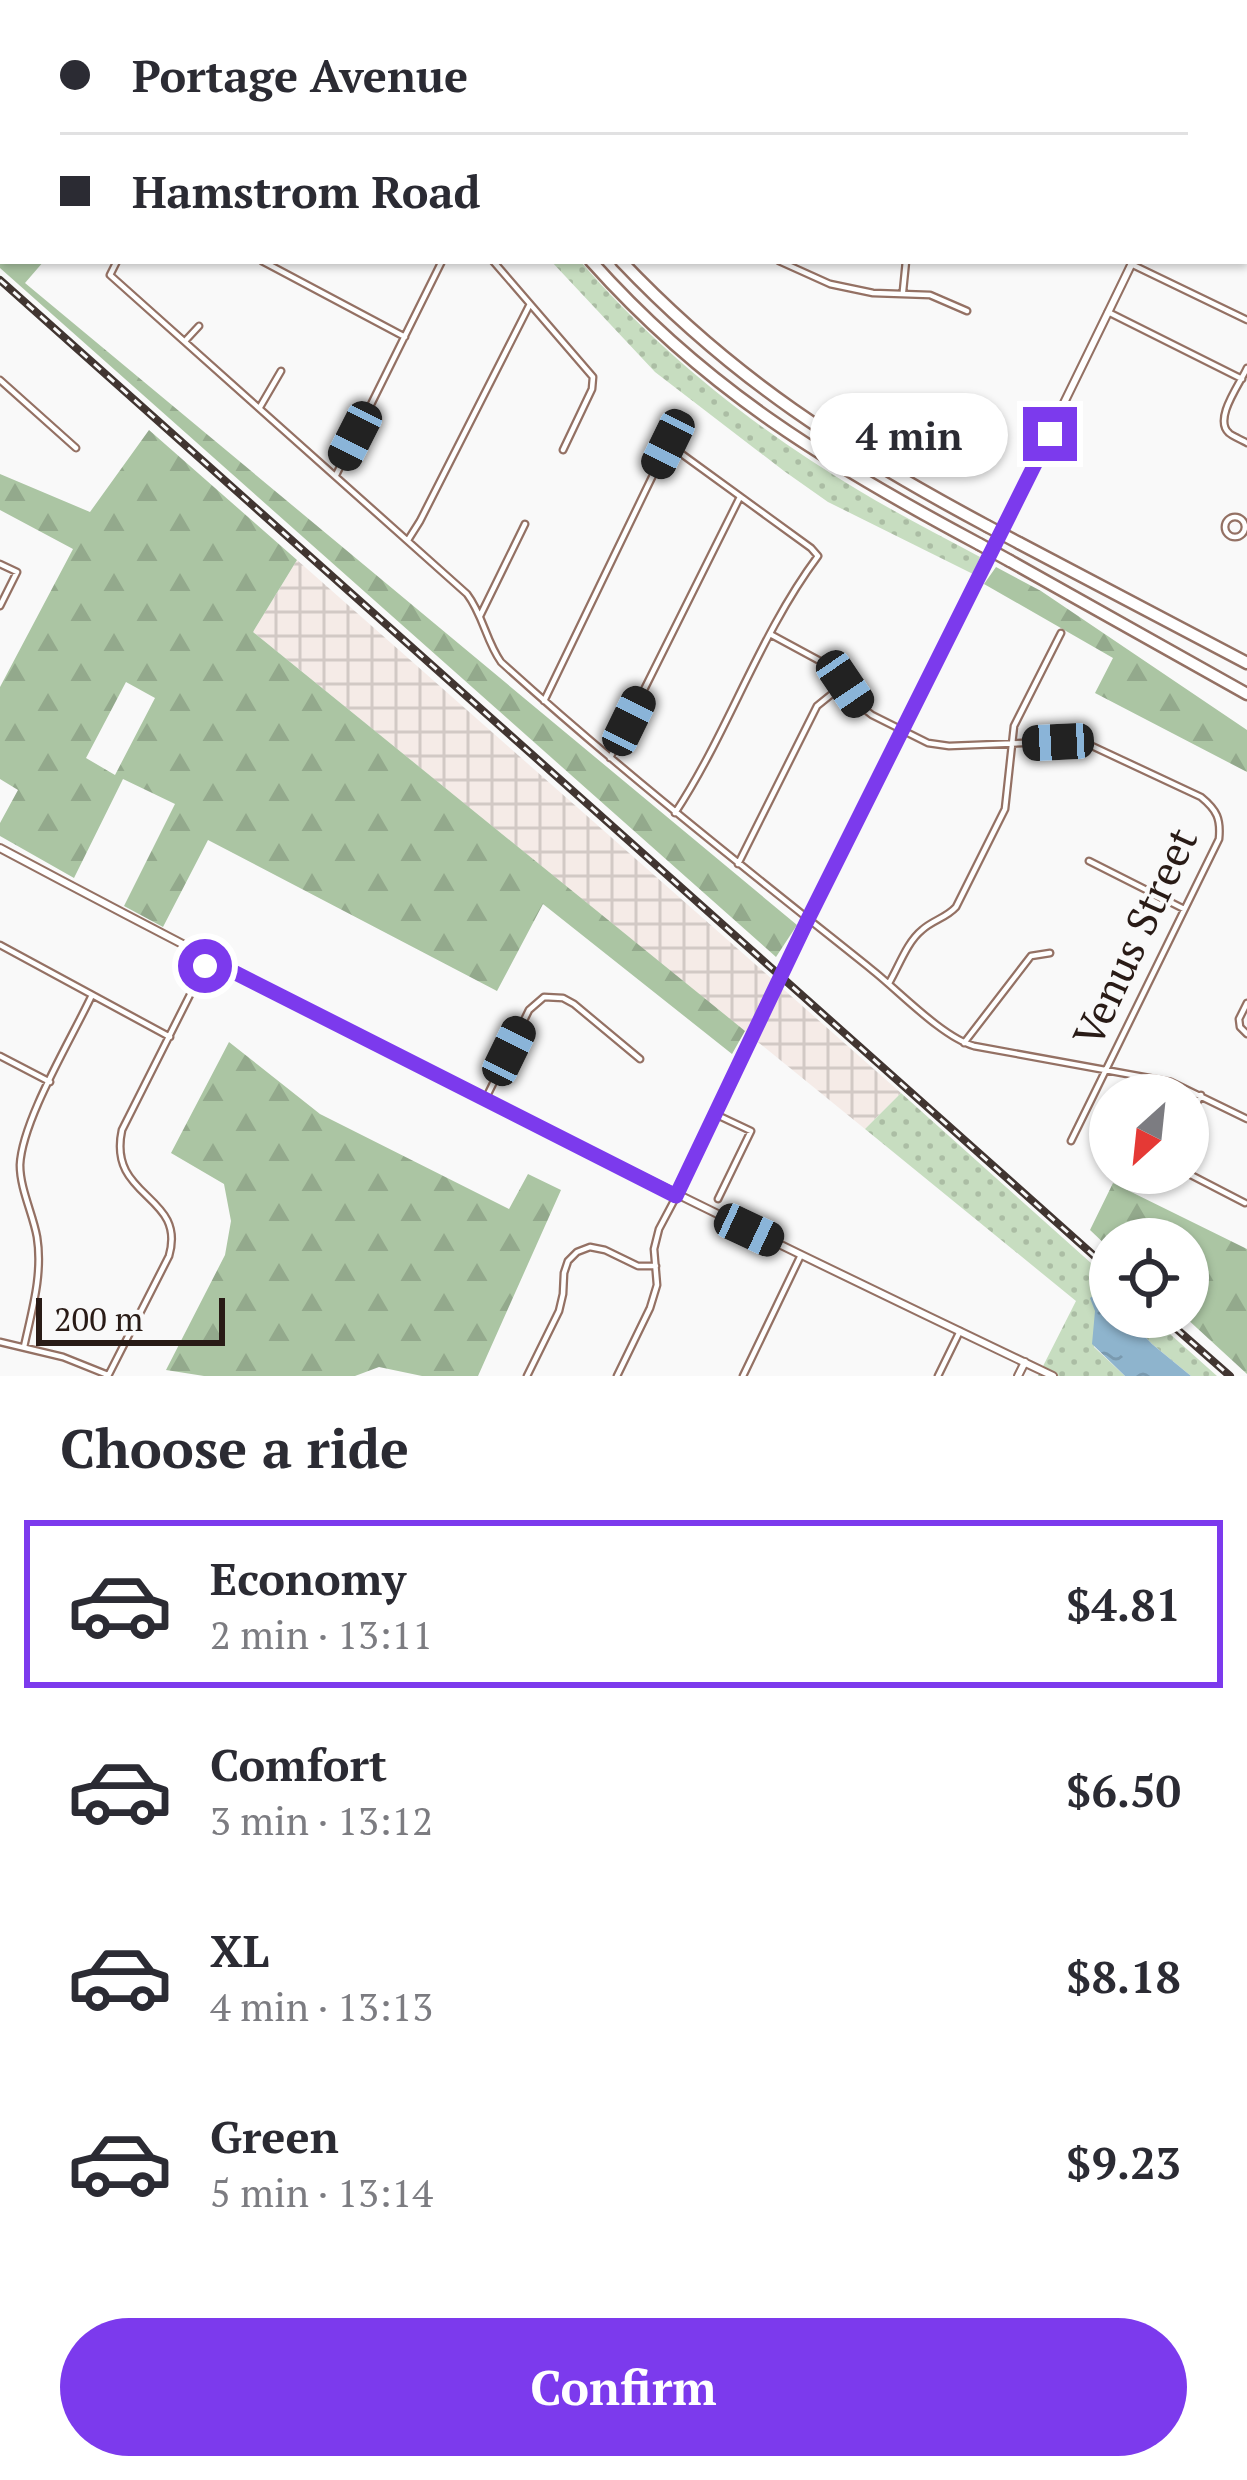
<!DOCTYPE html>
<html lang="en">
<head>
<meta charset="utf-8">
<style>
  body { margin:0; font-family:"PT Serif",serif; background:#f2f2f3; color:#2b2b33; height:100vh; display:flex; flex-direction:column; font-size:45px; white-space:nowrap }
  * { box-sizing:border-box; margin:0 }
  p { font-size:39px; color:#7c7c81 }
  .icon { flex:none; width:66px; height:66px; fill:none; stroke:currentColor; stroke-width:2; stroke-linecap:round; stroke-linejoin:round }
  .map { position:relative; height:1376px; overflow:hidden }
  .details { display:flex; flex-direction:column; background:#fff; flex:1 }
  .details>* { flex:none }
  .hud { position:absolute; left:0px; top:0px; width:1248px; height:264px; box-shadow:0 3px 9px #0004; display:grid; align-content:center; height:264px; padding:0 60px; background:#fff }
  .needle { width:78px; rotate:207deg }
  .buttons { position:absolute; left:1089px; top:1074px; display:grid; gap:24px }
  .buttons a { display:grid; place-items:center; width:120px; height:120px; border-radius:50%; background:#fff; box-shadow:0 3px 9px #0004; font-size:60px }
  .scale { position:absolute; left:36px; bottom:30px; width:189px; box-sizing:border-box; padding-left:12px; border:6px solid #291b16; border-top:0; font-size:33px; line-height:42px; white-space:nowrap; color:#291b16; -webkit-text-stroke:9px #f9f9f9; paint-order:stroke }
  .end { position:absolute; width:54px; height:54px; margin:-27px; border:15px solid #7c3aed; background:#fff; box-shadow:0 0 0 6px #fff }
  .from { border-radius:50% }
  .bubble { position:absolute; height:84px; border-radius:42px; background:#fff; box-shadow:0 3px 9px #0004; font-size:39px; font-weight:700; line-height:84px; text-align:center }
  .car { position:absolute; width:36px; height:72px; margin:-36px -18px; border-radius:15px; box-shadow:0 0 9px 3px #0007; background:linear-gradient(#222 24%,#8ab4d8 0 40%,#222 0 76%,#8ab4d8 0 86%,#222 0) }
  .hud b { display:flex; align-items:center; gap:42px; height:114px; font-size:45px }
  .hud b+b { border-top:3px solid #e1e1e2 }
  .hud i { width:30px; height:30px; background:#2b2b33 }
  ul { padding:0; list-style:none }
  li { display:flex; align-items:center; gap:36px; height:168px; margin:0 24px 18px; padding:0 36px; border:6px solid transparent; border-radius:0px }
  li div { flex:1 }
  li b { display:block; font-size:45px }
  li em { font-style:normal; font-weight:700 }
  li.on { border-color:#7c3aed }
  li>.icon { width:108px; height:108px; stroke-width:1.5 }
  h2 { padding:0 60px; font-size:54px; line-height:144px }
  .cta { display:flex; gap:24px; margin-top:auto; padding:24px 60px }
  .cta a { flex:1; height:138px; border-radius:72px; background:#7c3aed; color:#fff; font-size:48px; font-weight:700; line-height:138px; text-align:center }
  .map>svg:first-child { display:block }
</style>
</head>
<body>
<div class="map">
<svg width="1247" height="1376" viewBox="0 0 1247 1376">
  <defs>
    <pattern id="industrial-grid" width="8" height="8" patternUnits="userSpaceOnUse" patternTransform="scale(3)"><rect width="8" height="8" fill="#f5ebe7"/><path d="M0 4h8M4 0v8" fill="none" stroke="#d2c9c5"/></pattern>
    <pattern id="grass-dots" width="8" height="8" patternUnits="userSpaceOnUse" patternTransform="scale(3)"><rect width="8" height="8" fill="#c7ddc0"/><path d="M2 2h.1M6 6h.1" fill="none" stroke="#abbda4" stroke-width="1.8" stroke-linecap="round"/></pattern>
    <pattern id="forest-firs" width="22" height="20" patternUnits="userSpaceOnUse" patternTransform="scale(3)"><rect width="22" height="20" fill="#abc5a3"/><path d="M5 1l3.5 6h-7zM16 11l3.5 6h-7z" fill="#93a98c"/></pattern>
    <pattern id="water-ripples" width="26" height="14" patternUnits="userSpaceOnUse" patternTransform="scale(3)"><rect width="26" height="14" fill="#8eb4cd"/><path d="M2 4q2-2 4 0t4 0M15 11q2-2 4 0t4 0" fill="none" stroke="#7a9aaf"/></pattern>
  </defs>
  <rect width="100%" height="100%" fill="#f9f9f9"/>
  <path fill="url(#industrial-grid)" d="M297,560L901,1093L865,1129L253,632Z"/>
  <path fill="url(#grass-dots)" d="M551,261H580C658,351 755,429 858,490C898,514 939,535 980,557L973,574L828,502L784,471L655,372Z
    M901,1093L1110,1280V1302L1096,1294L1094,1347L1125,1376H1038L1076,1301L865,1129Z
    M1126,1317H1151L1217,1376H1191L1152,1344Z"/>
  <path fill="url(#forest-firs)" fill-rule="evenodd" d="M0,210L3,211V261H44L25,283L797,925L776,957L0,268Z
    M149,430L297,560L253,632L745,1031L732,1054L543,904L497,991L208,840L163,927L124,906L175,804L123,779L74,878L0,836V823L18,790L0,779V687L73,549L0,510V474L90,512ZM126,682L155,698L115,775L86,758Z
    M996,567L1041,591L1247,730V772L1095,693L1113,658L984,584Z
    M229,1042L320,1114L509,1209L528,1174L561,1190L478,1376H422L379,1367L355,1376H204L166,1370L225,1255L231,1221L224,1184L171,1153Z
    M1113,1183L1247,1249V1374L1185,1317H1188V1239H1110V1249L1090,1230Z"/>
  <path fill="url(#water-ripples)" d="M1096,1294L1110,1302V1317H1126L1152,1344L1191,1376H1125L1092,1344L1095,1311L1090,1298Z"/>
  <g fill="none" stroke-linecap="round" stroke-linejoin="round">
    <path stroke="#8eb4cd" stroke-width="3" d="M0,183H3"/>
    <defs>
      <path id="minor" d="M341,0L342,3
        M545,0L546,3
        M735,3L736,0
        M1245,35L1247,31
        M117,261L110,275L467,594C483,615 486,641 501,662C620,770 746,869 871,969C899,991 942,1037 974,1046L1171,1082L1247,1119
        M262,261L405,337
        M493,261L593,377L592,389L563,450
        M779,261L830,284L873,293L930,295L967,311
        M1133,265L1247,320
        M903,291L906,261
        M1108,312L1242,379
        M186,340L199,326
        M1247,368C1240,384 1213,419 1229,433C1230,435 1246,442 1247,443
        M0,380L76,448
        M260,407L281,371
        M336,475L442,261
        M1225 527a10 10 0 1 1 20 0a10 10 0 1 1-20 0Z
        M408,540L420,521L530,304
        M0,564L17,572L0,606
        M480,616L525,524
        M770,634L831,667L859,705L872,715L928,743L949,746L1075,741L1092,746L1201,797C1217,810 1221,819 1219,839L1071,1141
        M544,701L668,444L811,548L818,556C759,635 729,731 675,813
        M610,758L740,497
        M1089,861L1184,909
        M738,864L817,706L843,685
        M0,945L170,1037
        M889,983C899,966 907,942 922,930C933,920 946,918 956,907L1005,809L1014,726L1061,633
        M1247,1003L1239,1019L1240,1027L1247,1034
        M964,1043L1031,956L1050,953
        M0,1056L50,1082
        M485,1100L529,1010L544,997L563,998L574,1004L640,1059
        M715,1114L751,1131L718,1199
        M1188,1120L1201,1095
        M1187,1173L1245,1203
        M0,1342L63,1357L108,1375
        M24,1347C32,1310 43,1274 37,1237C33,1214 20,1189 20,1165C22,1120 72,1038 92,995
        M108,1376L169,1256C187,1194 107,1199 122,1130L208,959
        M527,1376L559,1311L563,1294L564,1273L568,1261L577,1252L590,1247L605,1250L638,1266H656
        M617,1376L650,1308L657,1285L654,1249L659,1229L676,1197
        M743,1376L801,1255
        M938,1376L960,1331"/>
      <path id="tertiary" d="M0,848C347,1033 698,1207 1053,1376
        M676,1196C825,883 982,574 1133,261
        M1018,1376L1025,1362"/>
      <path id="secondary" d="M886,0L892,3
        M1245,185L1247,186"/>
      <path id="motorway" d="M418,0L420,3
        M443,0L445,3
        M591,261C706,390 829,464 979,544
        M621,261C734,380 845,450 987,526
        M1019,543L1247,663
        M1010,561L1247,694"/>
    </defs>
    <use href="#minor" stroke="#947164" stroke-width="9"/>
    <use href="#tertiary" stroke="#947164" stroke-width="10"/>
    <use href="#secondary" stroke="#947164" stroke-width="12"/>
    <use href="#motorway" stroke="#947164" stroke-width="15"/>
    <use href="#minor" stroke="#fff" stroke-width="4.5"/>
    <use href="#tertiary" stroke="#fff" stroke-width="6"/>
    <use href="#secondary" stroke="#fff" stroke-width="8"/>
    <use href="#motorway" stroke="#fff" stroke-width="10"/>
    <defs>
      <path id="rail" d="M0,280L1110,1270
        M1163,1317L1230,1376"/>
    </defs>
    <use href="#rail" stroke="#413531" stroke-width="8"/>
    <use href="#rail" stroke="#f9f9f9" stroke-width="3" stroke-dasharray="9" stroke-linecap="butt"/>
    <defs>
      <path id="motorway-bridge" d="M987,526L1019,543
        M979,544L1010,561"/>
    </defs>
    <use href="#motorway-bridge" stroke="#947164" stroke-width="15" stroke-linecap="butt"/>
    <use href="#motorway-bridge" stroke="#fff" stroke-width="10"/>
  </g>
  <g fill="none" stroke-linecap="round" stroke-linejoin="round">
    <path stroke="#7c3aed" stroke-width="15" d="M205,966L208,959L676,1196L808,919L1050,434"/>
  </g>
  <g text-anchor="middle" stroke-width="9" stroke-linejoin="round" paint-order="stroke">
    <g font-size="42" fill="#291b16" stroke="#f9f9f9">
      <text transform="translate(1135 937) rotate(-65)" y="15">Venus Street</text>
    </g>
  </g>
</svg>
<div class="buttons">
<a><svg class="needle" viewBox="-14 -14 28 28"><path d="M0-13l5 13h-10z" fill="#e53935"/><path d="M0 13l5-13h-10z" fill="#7c7c81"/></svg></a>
<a><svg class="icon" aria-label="locate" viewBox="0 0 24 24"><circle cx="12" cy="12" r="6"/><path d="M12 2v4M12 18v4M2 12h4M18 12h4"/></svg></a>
</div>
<div class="scale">200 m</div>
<i class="end from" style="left:205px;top:966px"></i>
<i class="end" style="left:1050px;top:434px"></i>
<div class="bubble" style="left:810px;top:393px;width:198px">4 min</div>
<i class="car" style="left:355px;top:436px;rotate:207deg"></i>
<i class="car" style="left:668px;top:444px;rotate:206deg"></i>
<i class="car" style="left:845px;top:684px;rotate:146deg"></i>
<i class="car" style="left:629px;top:721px;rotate:26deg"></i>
<i class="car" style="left:1058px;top:742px;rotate:267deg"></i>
<i class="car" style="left:509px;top:1051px;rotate:26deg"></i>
<i class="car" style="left:749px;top:1230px;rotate:115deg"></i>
<div class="hud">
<b><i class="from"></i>Portage Avenue</b>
<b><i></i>Hamstrom Road</b>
</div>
</div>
<section class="details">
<h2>Choose a ride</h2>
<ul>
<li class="on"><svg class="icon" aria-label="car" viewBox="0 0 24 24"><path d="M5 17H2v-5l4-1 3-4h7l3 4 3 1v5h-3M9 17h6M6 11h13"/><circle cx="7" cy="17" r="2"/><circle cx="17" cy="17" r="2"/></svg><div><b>Economy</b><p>2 min · 13:11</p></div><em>$4.81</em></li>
<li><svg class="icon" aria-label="car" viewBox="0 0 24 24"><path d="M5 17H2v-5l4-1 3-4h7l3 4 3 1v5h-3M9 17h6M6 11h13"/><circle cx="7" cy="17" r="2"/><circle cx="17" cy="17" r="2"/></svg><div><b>Comfort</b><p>3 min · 13:12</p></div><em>$6.50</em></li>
<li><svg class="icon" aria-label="car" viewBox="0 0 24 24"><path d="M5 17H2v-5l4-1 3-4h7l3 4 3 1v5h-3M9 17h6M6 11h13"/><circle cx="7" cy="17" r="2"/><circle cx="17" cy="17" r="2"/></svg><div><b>XL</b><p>4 min · 13:13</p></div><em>$8.18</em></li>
<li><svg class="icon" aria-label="car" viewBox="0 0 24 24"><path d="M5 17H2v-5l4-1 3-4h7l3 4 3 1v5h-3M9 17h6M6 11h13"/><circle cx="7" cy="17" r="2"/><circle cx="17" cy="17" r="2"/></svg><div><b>Green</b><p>5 min · 13:14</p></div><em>$9.23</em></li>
</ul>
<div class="cta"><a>Confirm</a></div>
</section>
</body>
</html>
